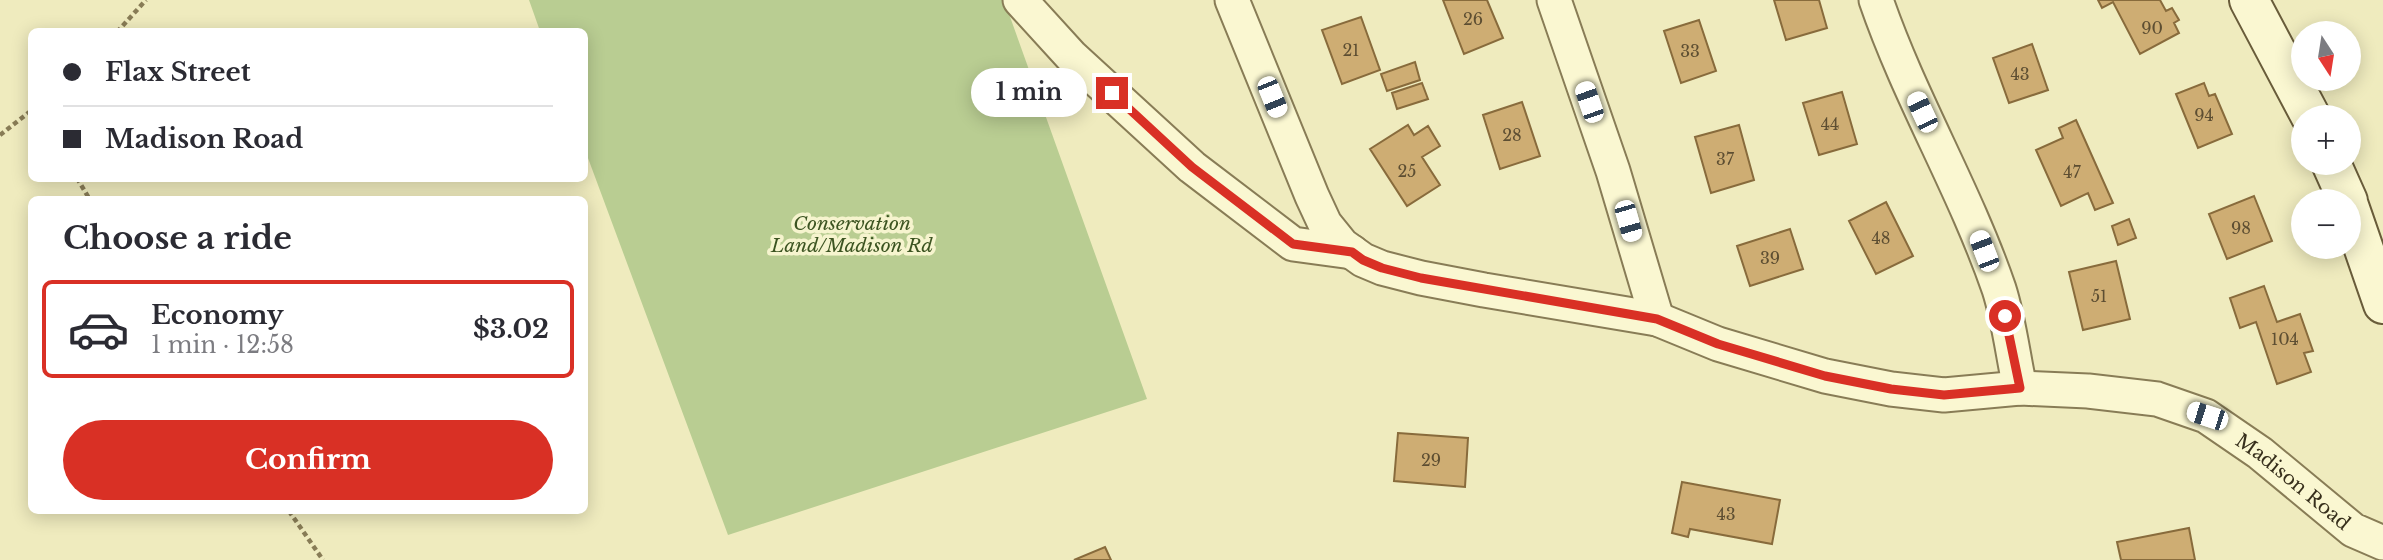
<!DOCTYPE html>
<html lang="en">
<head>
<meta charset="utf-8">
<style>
  body { margin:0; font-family:"Libre Baskerville",serif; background:#f7f7f7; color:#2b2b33; height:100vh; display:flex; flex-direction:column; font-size:26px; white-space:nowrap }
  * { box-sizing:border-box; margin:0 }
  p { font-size:23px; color:#7c7c81 }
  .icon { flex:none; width:38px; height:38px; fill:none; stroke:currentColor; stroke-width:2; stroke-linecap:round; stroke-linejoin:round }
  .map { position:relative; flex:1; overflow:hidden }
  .drawer { position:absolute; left:28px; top:196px; width:560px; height:318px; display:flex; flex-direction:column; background:#fff; border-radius:10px; box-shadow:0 4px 18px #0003 }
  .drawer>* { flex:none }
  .top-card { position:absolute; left:28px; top:28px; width:560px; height:154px; border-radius:10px; box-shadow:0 4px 18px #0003; display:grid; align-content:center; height:154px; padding:0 35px; background:#fff }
  .needle { width:46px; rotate:168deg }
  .controls { position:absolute; left:2291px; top:21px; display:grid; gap:14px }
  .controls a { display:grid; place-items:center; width:70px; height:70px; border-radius:50%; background:#fff; box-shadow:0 4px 18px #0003; font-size:35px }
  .end { position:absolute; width:32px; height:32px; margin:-16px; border:9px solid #d93025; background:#fff; box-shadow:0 0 0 4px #fff }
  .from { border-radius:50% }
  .bubble { position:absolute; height:49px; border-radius:24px; background:#fff; box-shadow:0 4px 18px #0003; font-size:23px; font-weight:800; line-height:49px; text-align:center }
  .car { position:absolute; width:21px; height:42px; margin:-21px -10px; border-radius:9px; box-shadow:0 0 5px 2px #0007; background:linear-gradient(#fff 24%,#345 0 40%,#fff 0 76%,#345 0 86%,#fff 0) }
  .top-card b { display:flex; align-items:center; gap:24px; height:66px; font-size:26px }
  .top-card b+b { border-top:2px solid #e1e1e2 }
  .top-card i { width:18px; height:18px; background:#2b2b33 }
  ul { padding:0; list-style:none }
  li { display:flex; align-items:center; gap:21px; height:98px; margin:0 14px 10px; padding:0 21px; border:4px solid transparent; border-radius:10px }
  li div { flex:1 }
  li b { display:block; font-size:26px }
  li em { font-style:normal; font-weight:800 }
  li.on { border-color:#d93025 }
  li>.icon { width:63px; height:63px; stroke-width:1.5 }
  h2 { padding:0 35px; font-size:32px; line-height:84px }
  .primary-button { display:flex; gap:14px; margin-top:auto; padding:14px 35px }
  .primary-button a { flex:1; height:80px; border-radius:42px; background:#d93025; color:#fff; font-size:28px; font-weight:800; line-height:80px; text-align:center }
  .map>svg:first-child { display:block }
</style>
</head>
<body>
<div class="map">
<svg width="2383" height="560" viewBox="0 0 2383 560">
  <rect width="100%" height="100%" fill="#efebbe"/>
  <path fill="#b9cd92" d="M529,0H1004L1147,399L728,535L585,150L584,32L540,31Z"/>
  <path fill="#cead73" stroke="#886b3c" stroke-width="2" d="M1443,0H1487L1503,38L1464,54Z
    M1774,0H1819L1827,28L1786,40Z
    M2098,0H2160L2166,11L2172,8L2179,20L2174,23L2179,33L2140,54L2113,2L2102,8Z
    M1361,17L1380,70L1342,84L1322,30Z
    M1699,20L1716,71L1681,83L1664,31Z
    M2032,44L2048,90L2009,103L1993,58Z
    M1415,62L1420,80L1387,91L1381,74Z
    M1422,83L1428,99L1397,109L1392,93Z
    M2204,83L2209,96L2215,94L2232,134L2198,148L2176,94Z
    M1842,92L1857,144L1819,155L1803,103Z
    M1522,102L1540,156L1500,169L1483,115Z
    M2076,120L2113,203L2095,210L2088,193L2061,206L2036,150L2063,138L2059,128Z
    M1408,125L1414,135L1428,126L1440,146L1422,157L1440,185L1407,206L1370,149Z
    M1739,125L1754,180L1711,193L1695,137Z
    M2254,196L2272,241L2227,259L2209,214Z
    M1886,202L1913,256L1876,274L1849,221Z
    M2129,219L2136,238L2118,245L2112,226Z
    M1790,229L1803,269L1750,286L1737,246Z
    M2116,261L2130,319L2083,330L2069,272Z
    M2264,286L2277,322L2300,314L2313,351L2304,353L2311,372L2277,384L2256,322L2240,328L2230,298Z
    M1398,433L1468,438L1465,487L1394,481Z
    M1682,482L1780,500L1772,544L1690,529L1688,537L1672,533Z
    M2189,528L2195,560H2121L2117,542Z
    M1105,547L1111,560H1074Z"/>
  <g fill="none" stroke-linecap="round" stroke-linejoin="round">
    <defs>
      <g id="minor">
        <path d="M1020,0L1072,57L1192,167L1293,244L1352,252"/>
        <path id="s1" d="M1232,0L1312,196L1325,224L1342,245L1363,260L1382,268L1421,278L1484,290L1657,319L1718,344L1825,376L1891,389L1944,395L2020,388L2088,391L2157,399L2206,416L2260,453L2353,530L2383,543"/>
        <path d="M1554,0L1613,171L1657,319"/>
        <path d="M1876,0C1910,99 1965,190 1999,289C2009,320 2013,356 2020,388"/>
      </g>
      <path id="secondary" d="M2249,0L2311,117
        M2331,163L2348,201
        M2348,203L2383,304"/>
    </defs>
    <use href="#minor" stroke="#887c56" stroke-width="37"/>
    <use href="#secondary" stroke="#695c3a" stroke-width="42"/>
    <path stroke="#887c56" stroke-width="4.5" stroke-dasharray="5 3.5" stroke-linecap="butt" d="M117,32L146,0
      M0,135L32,110
      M77,178L90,200
      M289,511L323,560"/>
    <use href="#minor" stroke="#faf7d1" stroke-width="33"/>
    <use href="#secondary" stroke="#faf7d1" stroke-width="38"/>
  </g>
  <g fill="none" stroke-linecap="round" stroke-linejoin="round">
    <path stroke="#d93025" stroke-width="9" d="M1112,93L1192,167L1293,244L1352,252L1363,260L1382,268L1421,278L1657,319L1718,344L1825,376L1891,389L1944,395L2020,388L2005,316"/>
  </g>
  <g text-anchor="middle" stroke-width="7" stroke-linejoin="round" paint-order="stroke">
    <g font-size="16" fill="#5d4e32">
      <text x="1473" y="25">26</text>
      <text x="2152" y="34">90</text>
      <text x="1351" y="56">21</text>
      <text x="1690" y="57">33</text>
      <text x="2020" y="80">43</text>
      <text x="2204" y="121">94</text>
      <text x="1830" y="130">44</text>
      <text x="1512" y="141">28</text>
      <text x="1725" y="165">37</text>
      <text x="1407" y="177">25</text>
      <text x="2072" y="178">47</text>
      <text x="2241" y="234">98</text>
      <text x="1881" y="244">48</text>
      <text x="1770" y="264">39</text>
      <text x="2099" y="302">51</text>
      <text x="2285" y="345">104</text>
      <text x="1431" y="466">29</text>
      <text x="1726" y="520">43</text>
    </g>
    <g font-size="19" font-style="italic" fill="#3c5421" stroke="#f6f4ce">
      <text x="852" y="230">Conservation<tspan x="852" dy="22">Land/Madison Rd</tspan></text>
    </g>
    <g font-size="19" fill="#372f1c" stroke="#f6f4ce">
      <text dy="7" stroke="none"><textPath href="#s1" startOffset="1269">Madison Road</textPath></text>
    </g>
  </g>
</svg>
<div class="controls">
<a><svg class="needle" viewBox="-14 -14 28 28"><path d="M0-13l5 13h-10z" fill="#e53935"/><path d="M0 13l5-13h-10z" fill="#7c7c81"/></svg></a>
<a>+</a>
<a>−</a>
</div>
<i class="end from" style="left:2005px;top:316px"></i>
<i class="end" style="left:1112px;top:93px"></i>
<div class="bubble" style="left:971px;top:68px;width:116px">1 min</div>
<i class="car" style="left:1272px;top:97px;rotate:158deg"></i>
<i class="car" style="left:1589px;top:102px;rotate:341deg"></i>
<i class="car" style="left:1922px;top:112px;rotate:335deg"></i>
<i class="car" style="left:1628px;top:221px;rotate:164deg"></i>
<i class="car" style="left:1984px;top:251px;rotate:339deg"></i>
<i class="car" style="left:2207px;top:416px;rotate:288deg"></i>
<div class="top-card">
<b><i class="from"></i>Flax Street</b>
<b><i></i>Madison Road</b>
</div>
<section class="drawer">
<h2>Choose a ride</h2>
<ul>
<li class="on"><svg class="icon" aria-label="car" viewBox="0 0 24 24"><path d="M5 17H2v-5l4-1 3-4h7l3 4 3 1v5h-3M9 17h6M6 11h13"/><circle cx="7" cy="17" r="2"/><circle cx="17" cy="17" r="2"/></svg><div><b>Economy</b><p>1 min · 12:58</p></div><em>$3.02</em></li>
</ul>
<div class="primary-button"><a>Confirm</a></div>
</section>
</div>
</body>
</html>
